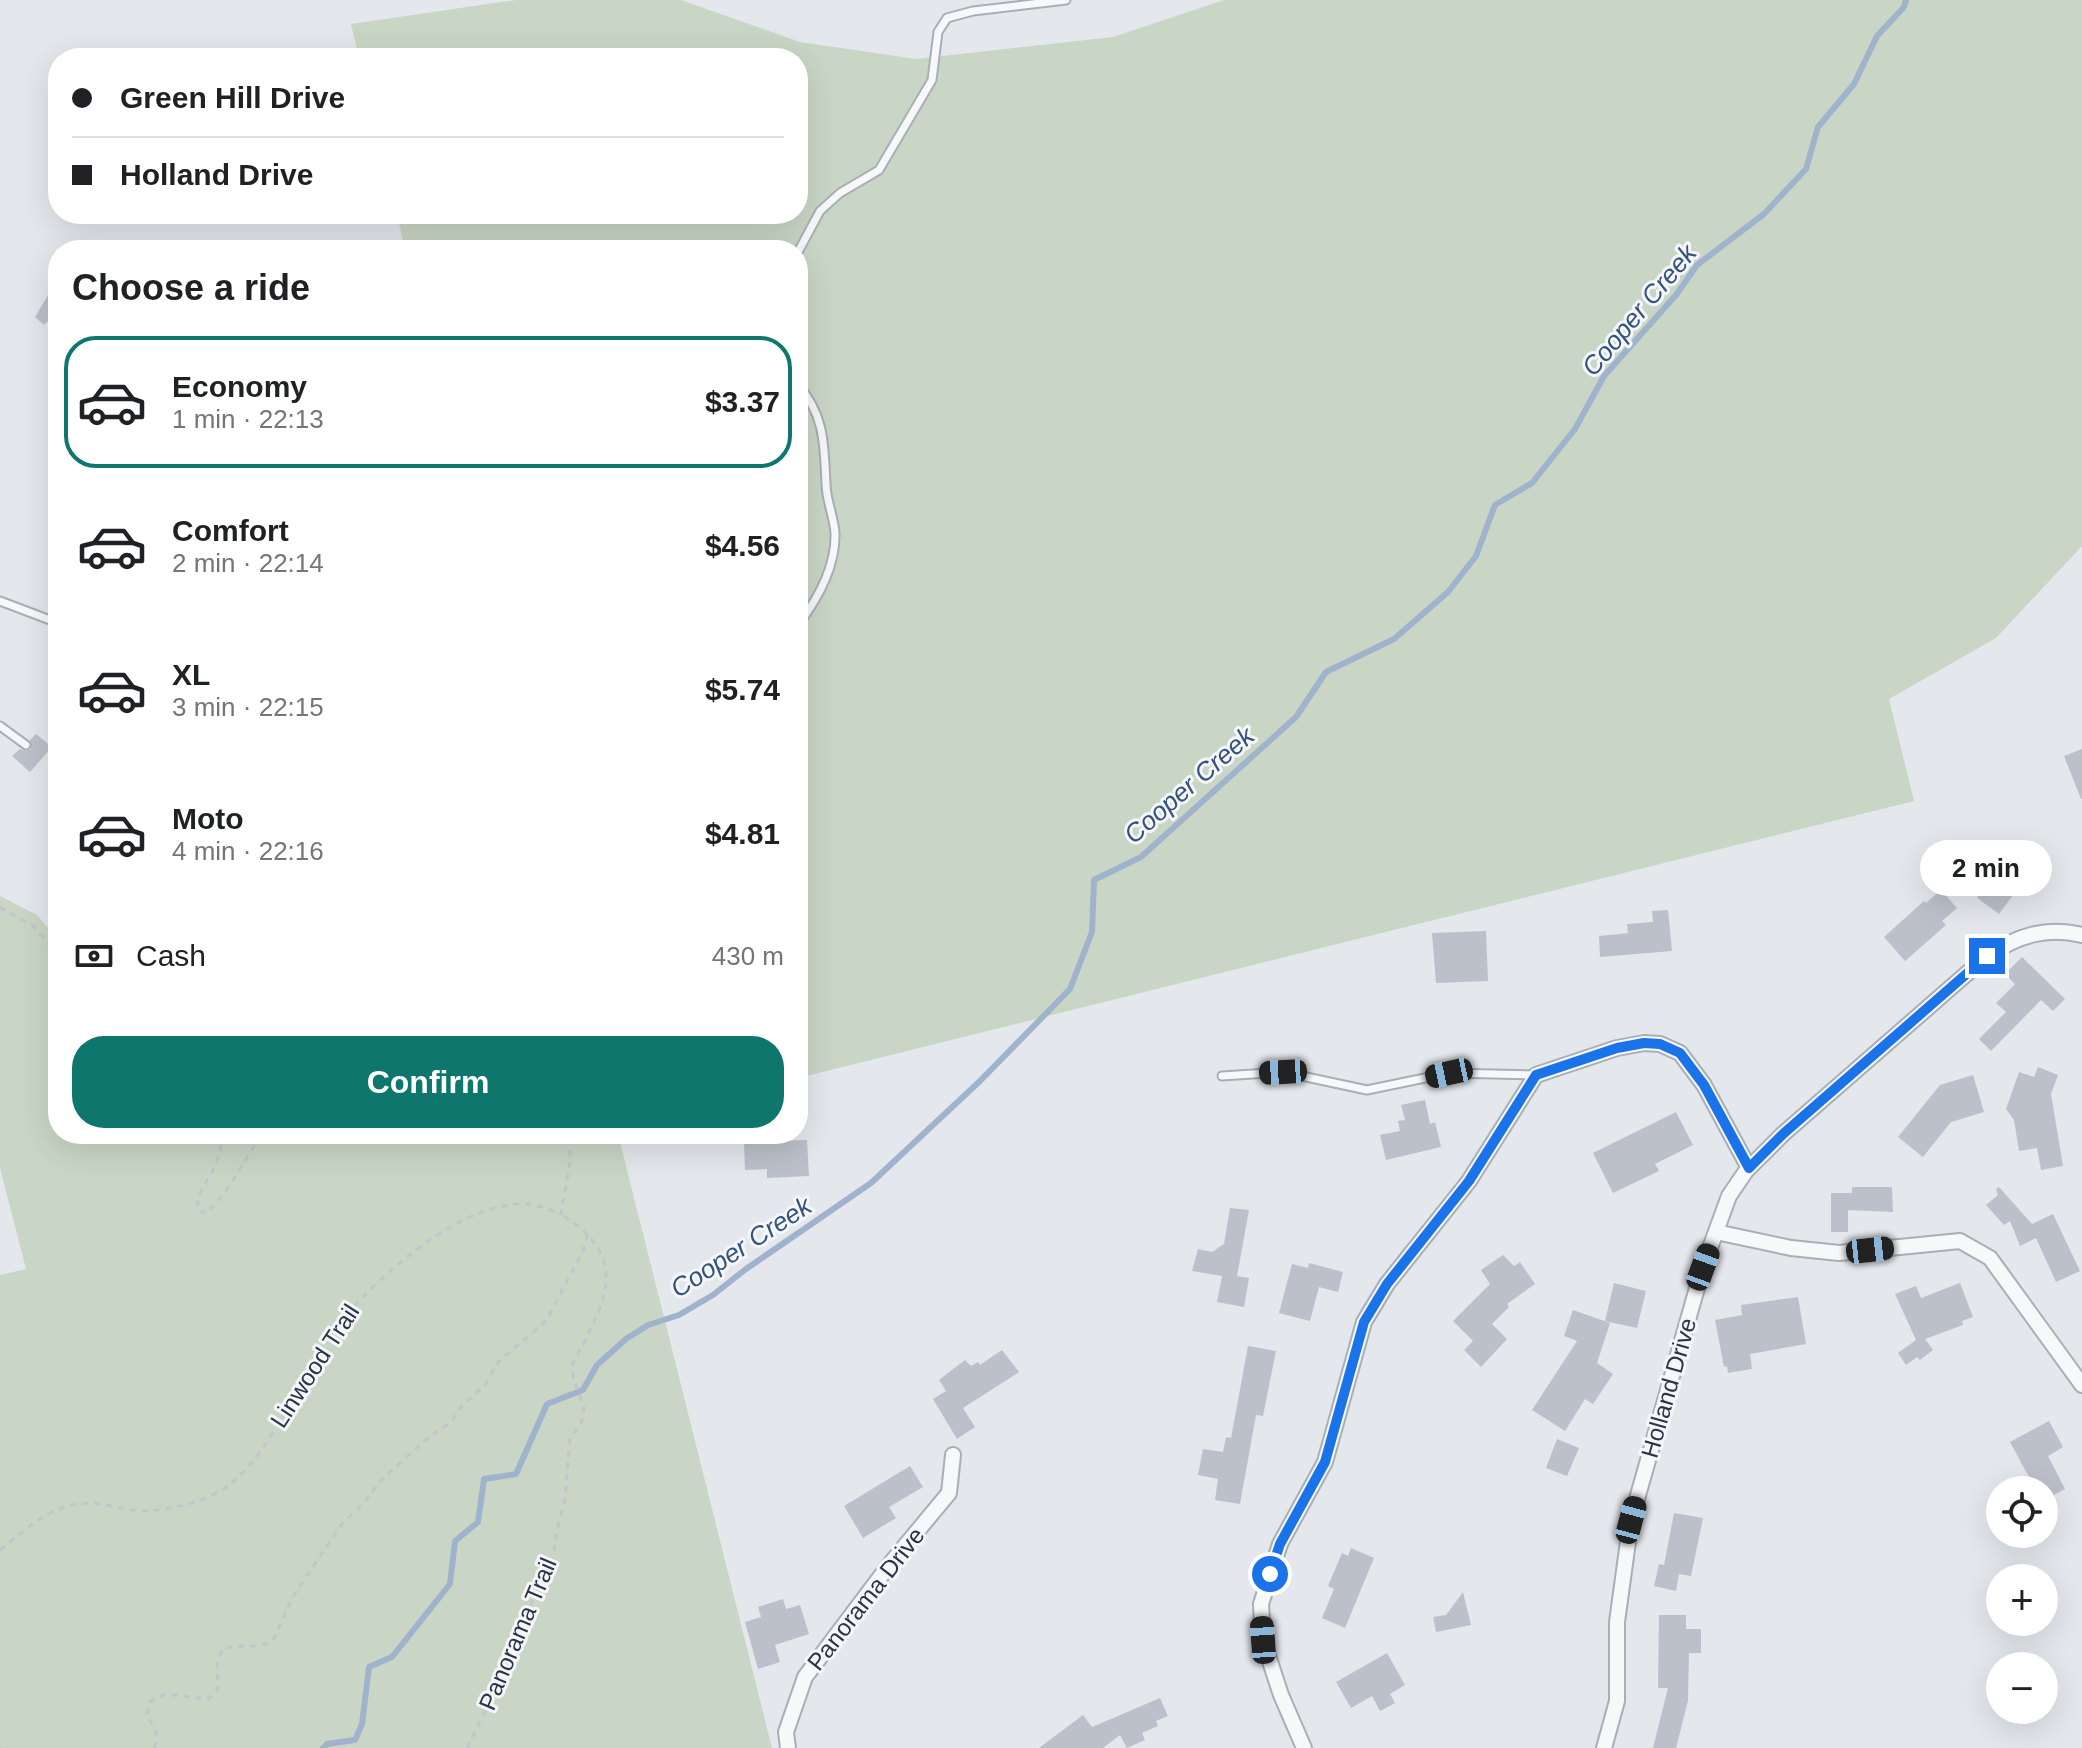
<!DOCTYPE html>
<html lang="en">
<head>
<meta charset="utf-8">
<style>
  body { margin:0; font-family:Arial,sans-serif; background:#f2f2f2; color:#202124; height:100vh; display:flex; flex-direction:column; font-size:30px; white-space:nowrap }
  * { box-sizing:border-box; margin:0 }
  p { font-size:26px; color:#757577 }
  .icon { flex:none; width:44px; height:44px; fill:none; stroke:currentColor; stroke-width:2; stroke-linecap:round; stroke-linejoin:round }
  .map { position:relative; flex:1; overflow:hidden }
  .side { position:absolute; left:48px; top:240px; width:760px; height:904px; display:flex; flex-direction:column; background:#fff; border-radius:32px; box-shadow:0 8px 32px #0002 }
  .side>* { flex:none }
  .hud { position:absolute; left:48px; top:48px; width:760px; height:176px; border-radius:32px; box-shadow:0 8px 32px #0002; display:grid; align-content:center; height:176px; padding:0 24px; background:#fff }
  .tools { position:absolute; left:1986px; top:1476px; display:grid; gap:16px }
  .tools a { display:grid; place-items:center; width:72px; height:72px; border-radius:50%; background:#fff; box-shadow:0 8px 32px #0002; font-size:40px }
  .end { position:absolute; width:36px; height:36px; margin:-18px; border:10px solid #1a73e8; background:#fff; box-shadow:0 0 0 4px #fff }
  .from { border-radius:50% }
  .bubble { position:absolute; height:56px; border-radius:28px; background:#fff; box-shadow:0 8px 32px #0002; font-size:26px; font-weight:600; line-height:56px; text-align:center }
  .car { position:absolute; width:24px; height:48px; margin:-24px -12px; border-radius:10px; box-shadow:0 0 6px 2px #0007; background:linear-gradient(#222 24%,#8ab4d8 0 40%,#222 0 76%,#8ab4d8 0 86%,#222 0) }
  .hud b { display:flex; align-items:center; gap:28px; height:76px; font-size:30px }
  .hud b+b { border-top:2px solid #e0e0e0 }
  .hud i { width:20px; height:20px; background:#202124 }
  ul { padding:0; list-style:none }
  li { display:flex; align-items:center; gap:24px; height:132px; margin:0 16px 12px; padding:0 8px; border:4px solid transparent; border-radius:32px }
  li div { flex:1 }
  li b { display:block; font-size:30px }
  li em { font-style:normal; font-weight:600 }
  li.active { border-color:#0f766e }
  li>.icon { width:72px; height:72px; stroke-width:1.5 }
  h2 { padding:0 24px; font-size:36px; line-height:96px }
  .pay { display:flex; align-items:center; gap:20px; height:88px; padding:0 24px; font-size:30px }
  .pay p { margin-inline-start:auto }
  .primary-button { display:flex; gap:16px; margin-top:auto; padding:16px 24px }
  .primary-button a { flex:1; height:92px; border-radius:32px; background:#0f766e; color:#fff; font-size:32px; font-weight:600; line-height:92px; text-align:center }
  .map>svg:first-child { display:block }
</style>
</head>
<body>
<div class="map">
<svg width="2082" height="1748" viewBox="0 0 2082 1748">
  <rect width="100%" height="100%" fill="#e4e7ec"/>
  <path fill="#c9d6c5" d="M516,0H681L800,42L916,59L1113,37L1224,0H2082V546L1996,638L1889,699L1914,801L798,1078V250H405L397,214H798V58H359L351,24Z
    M0,896L37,915L58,940V1134H618L772,1748H0V1275L26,1269L0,1168Z"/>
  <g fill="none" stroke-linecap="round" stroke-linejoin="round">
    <path stroke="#9fb4cc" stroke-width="6" d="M323,1748L327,1744L355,1740L362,1724L369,1667L392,1657L450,1584L455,1541L478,1522L484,1479L516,1474L547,1404L583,1390L597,1365L626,1339L648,1325L679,1315L713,1295L746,1269L871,1183L980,1081L1070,989L1092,932L1094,880L1141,857L1296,717L1326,672L1394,639L1448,592L1476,556L1495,505L1532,483L1575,429L1604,376L1676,295L1697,265L1764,214L1806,169L1818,127L1854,84L1877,36L1904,7L1906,0"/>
  </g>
  <path fill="#bbc0ca" d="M48,295L58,311L44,325L35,317Z
    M36,734L52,747L30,772L12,756L20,749L26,751L31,749L30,740Z
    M2082,749V799H2081L2064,756Z
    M2018,843L2039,859L1999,914L1977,898Z
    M1941,890L1957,908L1942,921L1946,925L1905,961L1884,937L1924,901L1926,903Z
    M1668,910L1672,951L1600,957L1599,936L1628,933L1627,924L1653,922L1652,911Z
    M1486,931L1488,981L1436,983L1432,933Z
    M2022,957L2065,999L2053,1011L2041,1000L1991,1051L1979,1039L2006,1012L1996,1003L2015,984L2005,974Z
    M2038,1067L2058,1075L2051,1094L2063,1166L2041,1170L2037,1148L2019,1151L2014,1120L2006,1109L2019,1072L2034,1077Z
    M1973,1075L1984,1112L1951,1122L1923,1157L1898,1137L1940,1085Z
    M1425,1100L1430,1124L1435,1122L1441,1147L1386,1160L1380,1135L1400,1131L1398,1121L1405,1120L1401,1105Z
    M1676,1112L1693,1145L1655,1164L1659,1171L1613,1193L1593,1153Z
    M807,1140L809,1176L767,1178V1169L745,1170L744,1142Z
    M1852,1187H1892L1893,1212L1848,1210V1232H1831V1193H1852Z
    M1999,1187L2032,1224L2053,1214L2080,1271L2056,1282L2036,1238L2020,1246L2010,1221L2004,1225L1986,1205L1998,1195L1996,1189Z
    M1230,1208L1249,1210L1237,1276L1249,1278L1244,1307L1217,1302L1222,1276L1192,1271L1198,1249L1212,1252L1224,1244Z
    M1503,1255L1514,1266L1520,1262L1535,1284L1507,1304L1509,1307L1492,1324L1507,1339L1481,1367L1464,1350L1473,1341L1453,1321L1490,1284L1481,1270Z
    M1309,1263L1343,1272L1338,1292L1319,1287L1310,1321L1279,1313L1292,1264L1308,1268Z
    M1614,1283L1646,1291L1637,1328L1605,1321Z
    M1960,1283L1973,1317L1962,1321L1963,1325L1925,1339L1933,1350L1920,1360L1917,1357L1906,1365L1898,1353L1916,1340L1895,1294L1916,1286L1921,1298Z
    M1798,1297L1806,1344L1750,1354L1752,1369L1728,1373L1727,1366L1724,1367L1715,1320L1742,1315L1741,1305Z
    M1573,1310L1610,1323L1597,1363L1613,1374L1593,1404L1585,1399L1565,1431L1532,1410L1577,1341L1564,1336Z
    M1248,1346L1276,1351L1263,1416L1256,1415L1240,1504L1215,1500L1218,1479L1198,1475L1203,1449L1223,1452L1226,1437L1231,1438Z
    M1002,1350L1019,1372L963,1408L975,1427L957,1439L933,1399L946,1391L939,1380L965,1360L971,1366L978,1362L980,1365Z
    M2049,1421L2063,1447L2048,1456L2065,1489L2044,1500V1490H2036L2010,1442Z
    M1557,1439L1579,1448L1567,1476L1546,1468Z
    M910,1466L923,1487L889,1507L896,1518L863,1538L844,1506Z
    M1674,1513L1703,1518L1691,1576L1679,1574L1676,1591L1654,1586L1659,1564L1664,1565Z
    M1351,1548L1374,1558L1345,1628L1322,1618L1334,1589L1328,1586L1342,1553L1348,1556Z
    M1463,1592L1471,1625L1436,1632L1433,1617L1446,1615Z
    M783,1599L786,1609L800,1605L809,1634L775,1645L780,1662L758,1669L745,1622L761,1617L758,1607Z
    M1659,1615H1686V1629H1701V1653H1689L1688,1701L1676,1748H1653L1668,1688H1658Z
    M1387,1653L1405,1685L1390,1694L1395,1703L1380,1711L1372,1696L1351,1708L1336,1682Z
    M1160,1698L1168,1716L1156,1721L1158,1726L1142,1733L1145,1740L1127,1748L1120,1735L1103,1748H1039L1083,1715L1092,1727Z"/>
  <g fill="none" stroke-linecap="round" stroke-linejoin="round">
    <defs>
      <path id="service" d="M798,252L820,211L840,193L879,170L932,80L938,32L947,18L973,11L1066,0
        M798,385C825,415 824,445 826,484C826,500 834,517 835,533C836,566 817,600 798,625
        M0,601L58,623
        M0,726L26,745
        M1222,1076L1283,1072L1367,1090L1449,1073L1536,1075"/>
      <path id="minor" d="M1716,1232L1791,1248L1839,1253L1960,1241L1990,1258L2082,1385
        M788,1748L786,1732L805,1677L890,1564L949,1493L953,1455
        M1304,1748L1281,1695L1263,1640L1261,1604L1280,1544L1325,1462L1364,1322L1387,1284L1469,1181L1536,1075L1617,1048L1644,1043L1660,1044L1680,1053L1704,1085L1749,1168
        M1604,1748L1617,1701V1622L1631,1520L1703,1267L1729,1196L1746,1171L1783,1134L1987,956C2017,936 2046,926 2082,935"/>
    </defs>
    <use href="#service" stroke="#a9aeb7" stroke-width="11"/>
    <use href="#minor" stroke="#a9aeb7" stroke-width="18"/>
    <path stroke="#c2c5cb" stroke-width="3" stroke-dasharray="6 6" stroke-linecap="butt" d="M0,907L33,926L58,953
      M225,1134C221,1143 220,1152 217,1161C211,1179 195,1191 198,1211L205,1213C231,1194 242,1157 265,1134
      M0,1550C24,1531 46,1509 77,1504C97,1501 112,1507 131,1510C161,1514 211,1502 234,1481C274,1446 297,1384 327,1340C364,1287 457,1201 527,1204C538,1205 551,1210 561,1214L570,1162L569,1134
      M0,1748H1
      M155,1748L156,1733L147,1715L151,1701L165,1694L208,1699L218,1689L217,1661L223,1649C240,1643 256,1650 273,1641L292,1598L341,1525L361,1506L382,1479L423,1442L452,1421L460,1408L485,1385L499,1361L546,1321L583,1251L588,1234
      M467,1748L498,1684L522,1621L553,1561L556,1534L565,1499L570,1439L582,1421L584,1408L573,1376V1363C605,1302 633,1260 561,1214"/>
    <use href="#service" stroke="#f7f8fa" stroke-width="7"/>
    <use href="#minor" stroke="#f7f8fa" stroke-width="14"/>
  </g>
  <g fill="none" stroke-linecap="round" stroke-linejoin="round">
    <path stroke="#1a73e8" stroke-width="10" d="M1270,1574L1280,1544L1325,1462L1364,1322L1387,1284L1469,1181L1536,1075L1617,1048L1644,1043L1660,1044L1680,1053L1704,1085L1749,1168L1783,1134L1987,956"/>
  </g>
  <g text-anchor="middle" stroke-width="6" stroke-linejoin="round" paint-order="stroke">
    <g font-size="24" fill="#2b3445" stroke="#f4f6f9">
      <text transform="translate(315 1366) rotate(-57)" y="8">Linwood Trail</text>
      <text transform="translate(1669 1388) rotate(-74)" y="8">Holland Drive</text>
      <text transform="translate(866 1599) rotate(-52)" y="8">Panorama Drive</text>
      <text transform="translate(518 1634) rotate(-67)" y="8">Panorama Trail</text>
    </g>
    <g font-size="26" font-style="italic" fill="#34527a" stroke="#f4f6f9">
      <text transform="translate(1639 310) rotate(-50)" y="9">Cooper Creek</text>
      <text transform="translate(1189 785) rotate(-41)" y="9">Cooper Creek</text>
      <text transform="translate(741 1247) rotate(-33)" y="9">Cooper Creek</text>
    </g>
  </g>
</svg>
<div class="tools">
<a><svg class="icon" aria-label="locate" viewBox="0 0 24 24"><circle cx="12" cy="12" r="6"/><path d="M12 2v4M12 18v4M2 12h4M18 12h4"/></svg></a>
<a>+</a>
<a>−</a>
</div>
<i class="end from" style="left:1270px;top:1574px"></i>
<i class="end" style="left:1987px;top:956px"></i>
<div class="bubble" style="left:1920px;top:840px;width:132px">2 min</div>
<i class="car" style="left:1283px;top:1072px;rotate:267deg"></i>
<i class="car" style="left:1449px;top:1073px;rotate:258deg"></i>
<i class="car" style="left:1870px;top:1250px;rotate:84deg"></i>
<i class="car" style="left:1703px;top:1267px;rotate:20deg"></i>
<i class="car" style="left:1631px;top:1520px;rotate:15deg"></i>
<i class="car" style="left:1263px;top:1640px;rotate:356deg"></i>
<div class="hud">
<b><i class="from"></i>Green Hill Drive</b>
<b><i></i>Holland Drive</b>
</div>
<section class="side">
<h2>Choose a ride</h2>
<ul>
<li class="active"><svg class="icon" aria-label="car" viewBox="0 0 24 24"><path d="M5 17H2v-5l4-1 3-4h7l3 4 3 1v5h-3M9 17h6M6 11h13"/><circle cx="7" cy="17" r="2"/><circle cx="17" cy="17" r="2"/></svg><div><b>Economy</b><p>1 min · 22:13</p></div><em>$3.37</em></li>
<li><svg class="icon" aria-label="car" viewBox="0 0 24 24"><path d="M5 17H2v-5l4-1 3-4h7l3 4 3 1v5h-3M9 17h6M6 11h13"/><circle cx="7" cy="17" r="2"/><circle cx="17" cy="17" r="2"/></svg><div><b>Comfort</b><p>2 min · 22:14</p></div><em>$4.56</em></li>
<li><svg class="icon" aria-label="car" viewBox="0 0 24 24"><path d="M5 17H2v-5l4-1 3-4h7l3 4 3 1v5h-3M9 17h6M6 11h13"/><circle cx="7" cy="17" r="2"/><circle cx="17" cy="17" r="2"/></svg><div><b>XL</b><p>3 min · 22:15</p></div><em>$5.74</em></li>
<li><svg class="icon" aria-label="car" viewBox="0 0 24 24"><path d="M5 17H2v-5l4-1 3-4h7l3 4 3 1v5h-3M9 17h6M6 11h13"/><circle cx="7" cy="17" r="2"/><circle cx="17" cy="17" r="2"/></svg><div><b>Moto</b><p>4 min · 22:16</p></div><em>$4.81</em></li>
</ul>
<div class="pay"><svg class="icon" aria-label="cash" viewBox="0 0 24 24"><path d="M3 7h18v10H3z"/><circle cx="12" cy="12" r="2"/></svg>Cash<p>430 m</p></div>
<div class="primary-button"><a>Confirm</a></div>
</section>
</div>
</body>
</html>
